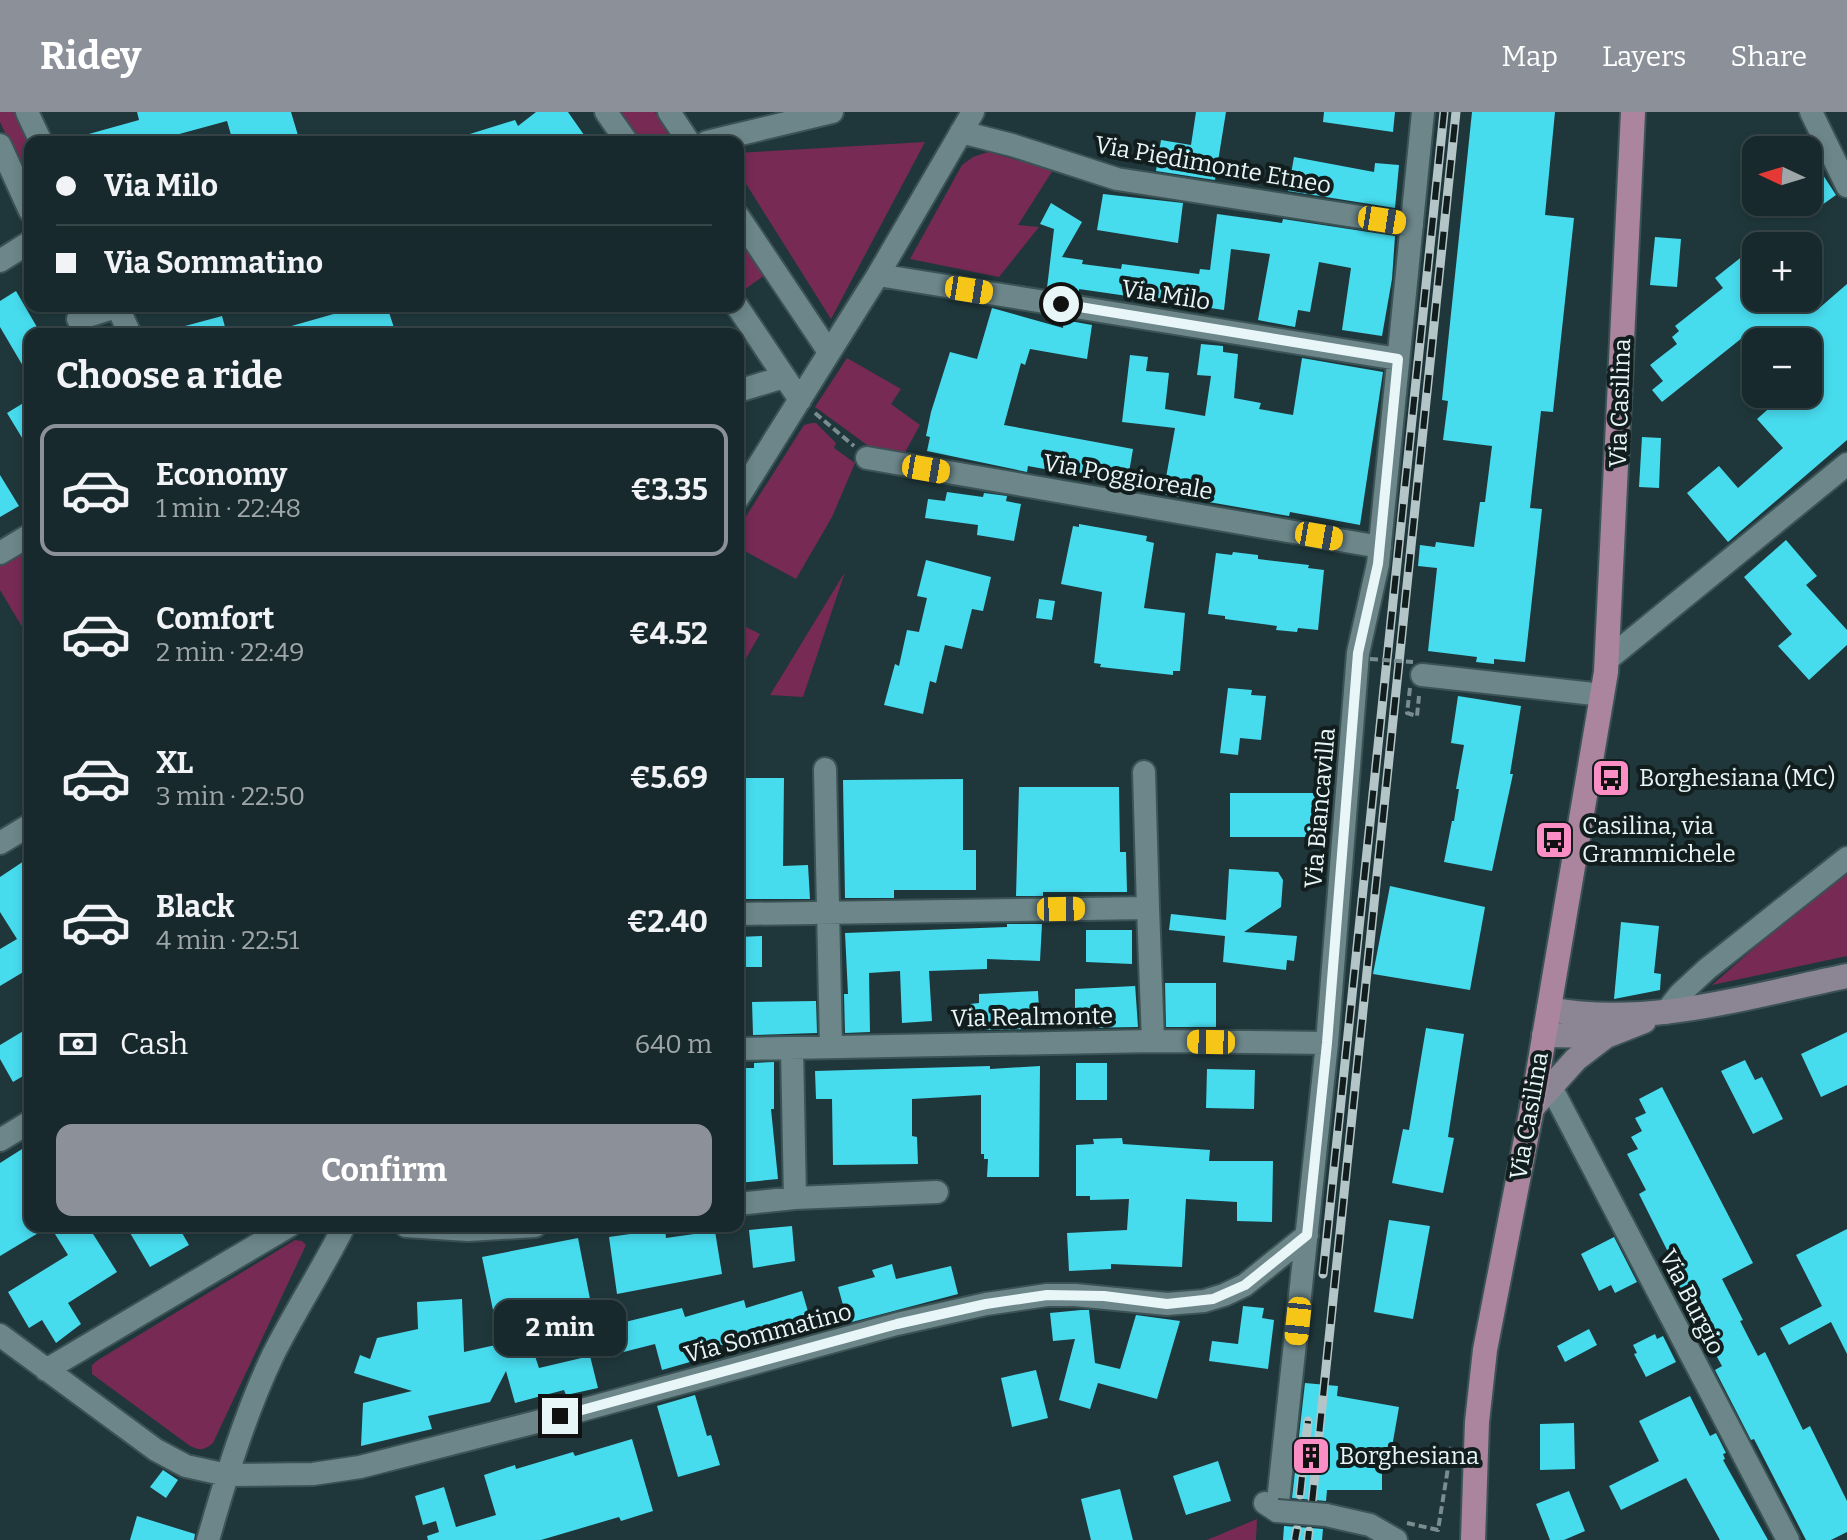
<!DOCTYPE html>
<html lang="en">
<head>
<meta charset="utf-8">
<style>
  body { margin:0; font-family:Bitter,serif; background:#243538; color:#f1f3f6; height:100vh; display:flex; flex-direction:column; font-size:30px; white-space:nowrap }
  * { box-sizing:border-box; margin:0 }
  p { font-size:26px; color:#9ea6a9 }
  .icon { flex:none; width:44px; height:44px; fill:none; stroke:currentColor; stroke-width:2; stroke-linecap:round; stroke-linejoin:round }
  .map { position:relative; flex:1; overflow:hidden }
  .sheet { position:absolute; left:24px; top:216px; width:720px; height:904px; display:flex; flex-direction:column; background:#17292c; border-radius:16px; box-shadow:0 4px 12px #0003,0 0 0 2px #364548 }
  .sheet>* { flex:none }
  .guide { position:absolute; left:24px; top:24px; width:720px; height:176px; border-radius:16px; box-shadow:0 4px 12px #0003,0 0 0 2px #364548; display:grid; align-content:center; height:176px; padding:0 32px; background:#17292c }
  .needle { width:52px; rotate:274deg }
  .fabs { position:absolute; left:1742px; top:24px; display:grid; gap:16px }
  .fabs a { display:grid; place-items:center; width:80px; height:80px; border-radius:16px; background:#17292c; box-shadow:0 4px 12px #0003,0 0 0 2px #364548; font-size:40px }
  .end { position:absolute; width:36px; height:36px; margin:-18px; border:10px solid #e8f6f8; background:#111; box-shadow:0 0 0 4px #111 }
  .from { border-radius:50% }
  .bubble { position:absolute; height:56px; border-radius:16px; background:#17292c; box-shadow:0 4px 12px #0003,0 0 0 2px #364548; font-size:26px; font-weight:700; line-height:56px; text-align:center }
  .car { position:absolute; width:24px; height:48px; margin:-24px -12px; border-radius:10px; box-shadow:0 0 6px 2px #0007; background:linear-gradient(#f5c518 24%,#345 0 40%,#f5c518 0 76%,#345 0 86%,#f5c518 0) }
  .guide b { display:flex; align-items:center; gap:28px; height:76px; font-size:30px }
  .guide b+b { border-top:2px solid #364548 }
  .guide i { width:20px; height:20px; background:#f1f3f6 }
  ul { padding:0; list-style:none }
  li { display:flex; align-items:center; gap:24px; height:132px; margin:0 16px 12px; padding:0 16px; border:4px solid transparent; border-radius:16px }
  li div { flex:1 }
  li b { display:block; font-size:30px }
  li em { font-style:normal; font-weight:700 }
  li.on { border-color:#8c9099 }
  li>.icon { width:72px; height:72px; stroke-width:1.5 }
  h2 { padding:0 32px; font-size:36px; line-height:96px }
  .pay { display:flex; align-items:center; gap:20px; height:88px; padding:0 32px; font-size:30px }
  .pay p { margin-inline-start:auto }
  .action { display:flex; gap:16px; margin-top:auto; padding:16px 32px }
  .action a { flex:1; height:92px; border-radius:16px; background:#8c9099; color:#fff; font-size:32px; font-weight:700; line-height:92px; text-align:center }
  header { display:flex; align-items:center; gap:48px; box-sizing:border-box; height:112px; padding:0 40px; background:#8c9099; color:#fff }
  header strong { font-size:38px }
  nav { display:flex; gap:44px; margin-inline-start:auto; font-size:28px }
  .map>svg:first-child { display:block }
</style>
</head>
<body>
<header>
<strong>Ridey</strong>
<nav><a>Map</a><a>Layers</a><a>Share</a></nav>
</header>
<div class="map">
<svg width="1847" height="1428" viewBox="0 0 1847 1428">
  <rect width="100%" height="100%" fill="#1f373b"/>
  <path fill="#762a54" d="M0,0H16L30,31V75L0,10Z
    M610,0H655L671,22L650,30H632Z
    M925,30L831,207L738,59V41Z
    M988,40L1053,58L1018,113L1039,115L999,165L910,147L962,53L973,45Z
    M738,123L765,163L738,182Z
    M847,246L901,277L891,292L920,313L903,344L874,338L815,295Z
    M812,311H816L836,331L834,336L855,351L832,405L796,467L739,436L738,417L804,313Z
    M30,434V528L0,478V452Z
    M845,460L803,585L770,583Z
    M738,511L760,522L738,560Z
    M1847,755V844L1712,873Z
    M295,1128L302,1129L306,1133L213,1331C205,1338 200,1339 190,1334L92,1262V1253L98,1248Z
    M1257,1407L1256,1428H1207Z"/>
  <path fill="#47dbee" d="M137,0H291L300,30H233L227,9L150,30H79L78,25L139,8Z
    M536,0H568L589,30H458L457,26L515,8L518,14Z
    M1196,0H1226L1215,68L1156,59L1161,28L1191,33Z
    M1324,0H1395L1393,20L1323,10Z
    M1472,0H1555L1545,103L1574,106L1553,300L1541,299L1530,396L1542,397L1525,550L1494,547V552L1476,550L1477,545L1428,539L1437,456L1418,454L1420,433L1435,435L1436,430L1474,435L1480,390H1485L1492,334L1443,328L1448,289L1442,288Z
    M1808,40L1836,83L1808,103Z
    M1294,45L1374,60L1375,51L1399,53L1395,96L1288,79Z
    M1103,82L1183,91L1178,131L1097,118Z
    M1051,91L1082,110L1062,145L1083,148L1082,152L1121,157L1122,152L1199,162L1200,157L1210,158L1217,102L1282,111L1283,107L1395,124L1392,167L1382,224L1342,218L1351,156L1319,150L1310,200L1298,198L1295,215L1258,208L1270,142L1231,137L1224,198L1079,177V180L1047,176L1054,117L1040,112Z
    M1655,125L1681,127L1677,175L1650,173Z
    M1744,143L1756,159V186H1807L1817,198L1847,172V328L1728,430L1687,381L1719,354L1738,376L1783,336L1757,307L1785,282H1808V230H1762L1752,218L1662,290L1652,278L1663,269L1650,253L1677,232L1672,225L1679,219L1675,214L1723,176L1715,166Z
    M16,179L41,222H30V266L0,215V189Z
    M335,194H387L396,222H282L281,217L337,201Z
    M992,196L1063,216L1064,208L1092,213L1087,247L1030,237L1025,253L1021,251L1004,313L1133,337L1127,372L1028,354L1027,360L927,339L930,325L926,324L931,300L950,240L977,247Z
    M222,204L227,222H175L174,217Z
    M1201,232L1223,234V240L1238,242L1234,286L1261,291L1259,297L1293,303L1302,246L1383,260L1360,413L1290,400L1289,404L1163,382L1175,316L1122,310L1130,243L1148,245L1146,259L1169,261L1165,297L1205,304L1211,264L1197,263Z
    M30,287V339L7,301Z
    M1642,325L1661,326L1659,376L1639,375Z
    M0,363L19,394L0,405Z
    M947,380L983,385L984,381L1007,384L1006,389L1021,392L1014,429L977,423L978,413L925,406L928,387L945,389Z
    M1079,412L1147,424L1146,429L1154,431L1144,496L1185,501L1180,559H1173V563L1100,555L1101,552L1094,551L1102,480L1061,472L1073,414L1079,415Z
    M1786,428L1817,464L1806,473L1847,518V533L1809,568L1778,534L1792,522L1744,465Z
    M1233,440L1258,443V447L1309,453L1308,456L1324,458L1318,518L1298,516L1297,520L1276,518L1277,514L1225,507V504L1208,502L1216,441L1232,443Z
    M926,448L991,465L983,499L972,497L962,537L945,533L936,571L930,569L923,602L884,593L895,552L899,554L907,518L919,520L927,486L917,484Z
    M1039,487L1055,489L1052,508L1036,506Z
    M1228,576L1252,578L1251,583L1266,584L1261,628L1240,626L1238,643L1220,641Z
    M1458,584L1521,594L1510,662H1513L1492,759L1444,750L1452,709H1454L1459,677H1456L1464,633L1451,631Z
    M743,666H784L783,754L808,753L810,787H738V753H742Z
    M963,667V738H976V778H894V786H845L843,668Z
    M1019,675H1119L1120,740H1126L1127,780H1043V784H1016Z
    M1230,681H1315V725H1230Z
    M30,745V856L0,874V837L17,827L0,800V765Z
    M1229,757L1278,760L1283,768L1281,795L1244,820L1297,824L1294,849L1287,848L1286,858L1223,850L1225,824L1169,818L1171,802L1226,808Z
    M1390,774L1485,795L1470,878L1373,862Z
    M1621,810L1659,814L1654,861L1661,862L1660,878L1614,887Z
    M1007,812H1042L1040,849L987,847V857L929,859L932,909L902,911L900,859L869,861L870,920L845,921L844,882H848L845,821L1007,815Z
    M1086,818H1132V852L1086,850Z
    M762,824V855H738V825Z
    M1165,871H1216V915H1166Z
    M1135,872L1138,915L1075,916V877L1135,874Z
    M1038,879L1040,917L971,918L970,892L979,891V882Z
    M816,889L817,921L753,923L752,890Z
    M30,915V960L13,970L0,947V933Z
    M1426,916L1464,922L1448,1025L1454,1026L1443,1081L1392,1071L1403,1017L1409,1018Z
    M1847,920V973L1821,985L1801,942Z
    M1745,948L1755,968L1762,965L1783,1007L1753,1022L1721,959Z
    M774,950V997H771L778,1067L738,1071V956H754V951Z
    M1076,951H1107V988H1076Z
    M990,954V957L1040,954L1039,1065H987L988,1047H984V1042H981V983L912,987V1024L917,1025L918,1052L833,1053L832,987H816L815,959Z
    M1207,957L1255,958L1254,997L1206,996Z
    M1662,975L1753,1151L1722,1167L1743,1208L1740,1209L1758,1244L1765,1240L1803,1318L1810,1314L1847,1389V1420L1831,1428H1806L1754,1327L1751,1328L1715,1258L1722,1254L1664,1149L1671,1146L1639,1082L1646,1078L1627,1042L1638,1037L1631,1025L1642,1019L1635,1006L1646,1001L1639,987Z
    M1122,1026L1123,1032L1210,1038L1209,1049H1273L1272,1110L1237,1109V1090L1186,1087L1182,1155L1111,1152V1157L1069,1159L1067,1121L1127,1118L1129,1087L1090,1088V1084H1076V1033L1094,1032L1093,1027Z
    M30,1032V1114H88L117,1160L68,1191L81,1212L56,1231L42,1208L29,1216L8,1180L68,1143L50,1114L0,1144V1051Z
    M1389,1108L1430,1114L1413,1207L1374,1200Z
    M126,1114H178L189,1133L150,1155Z
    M792,1114L795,1149L753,1156L749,1118Z
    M665,1117L666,1126L715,1119L722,1162L617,1182L609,1125Z
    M1847,1117V1242L1831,1210L1789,1233L1780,1216L1822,1194L1796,1143Z
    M1614,1125L1637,1170L1615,1181L1611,1173L1599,1179L1581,1142Z
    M578,1126L590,1187L509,1204L516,1228L522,1227L518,1234L520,1241L533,1238L539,1256L590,1244L598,1276L566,1283L564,1278L515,1291L506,1259L490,1290L428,1304L432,1317L361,1334L363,1291L412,1279L354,1261L360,1243L370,1247L377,1226L418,1217L417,1190L462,1187L464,1240L500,1232L482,1145Z
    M892,1152L896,1167L951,1154L958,1182L848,1211L838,1175L875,1165L872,1158Z
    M802,1179L811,1210L694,1240L697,1248L662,1258L655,1232L604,1245L601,1229L624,1225L621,1211L682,1196L685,1205L744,1188L746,1196Z
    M1243,1194L1264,1196L1262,1206L1274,1208L1268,1257L1209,1249L1212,1229L1238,1232Z
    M1081,1198H1089L1095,1251L1120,1257L1136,1203L1180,1209L1157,1287L1098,1271L1090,1297L1059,1288L1075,1227L1053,1229L1050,1201Z
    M1589,1217L1597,1233L1565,1250L1557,1234Z
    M1655,1222L1657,1227L1663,1224L1676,1250L1646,1265L1634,1242L1637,1241L1633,1233Z
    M1036,1258L1048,1306L1012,1315L1001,1266Z
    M1305,1271L1338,1274L1337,1284L1399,1295L1388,1358L1382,1357V1378H1327L1326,1389L1292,1386Z
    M695,1283L707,1324L711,1323L720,1353L678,1365L657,1294Z
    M1690,1284L1710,1324L1716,1321L1726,1341L1723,1342L1725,1347L1723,1348L1768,1428H1720L1686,1366L1621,1398L1609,1374L1659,1349L1639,1309Z
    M1574,1311L1575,1357L1540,1358V1312Z
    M632,1327L653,1399L621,1409L619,1405L541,1428H428L427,1424L439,1420L436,1409L423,1413L415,1384L444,1375L456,1415L496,1403L484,1363L515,1353L516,1357L573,1340L575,1344Z
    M1218,1349L1231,1389L1186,1403L1173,1364Z
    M163,1358L178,1368L166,1386L150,1375Z
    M1120,1377L1133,1428H1091L1081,1387Z
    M1569,1379L1585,1419L1564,1428H1550L1536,1392Z
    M137,1404L195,1422L194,1428H130Z
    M1284,1414L1323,1417L1322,1428H1283Z"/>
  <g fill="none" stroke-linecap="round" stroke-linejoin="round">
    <defs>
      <path id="street" d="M27,0L41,30
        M606,0L627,30
        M669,0L689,30
        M1811,0L1847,74
        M961,20L1012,33L1117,67L1412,113
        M707,30L832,0
        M0,33L30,99
        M738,104L829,240
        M0,149L30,130
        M878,163L1398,247
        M117,194L130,222
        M737,194L800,288
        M78,207L119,194
        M738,279L784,265
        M867,346L1380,435
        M738,386L878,163L973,0
        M0,441L30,423
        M1607,548L1847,352
        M1422,563L1603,583
        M825,657L831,935
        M1144,660L1148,796
        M0,731L30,713
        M738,802L1148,796L1153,929
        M1665,901L1680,882L1707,857L1847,746
        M738,937L1153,929L1327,931
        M1551,975L1788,1428
        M0,1028L30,1010
        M795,1086L937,1080
        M738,1092L795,1086L792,937
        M406,1114L468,1118L535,1114
        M0,1223L156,1338L186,1354L227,1363L313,1362L360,1355L560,1304L897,1212L986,1192L1047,1183H1075L1167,1192L1204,1189L1224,1183L1245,1173L1307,1123
        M46,1258L289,1114
        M1265,1391L1277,1399L1327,931L1358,541L1378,452L1423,0
        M1326,1403L1370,1413L1396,1428
        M208,1428C226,1365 245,1302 273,1243C295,1199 322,1158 344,1114"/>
      <path id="secondary" d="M1549,897C1649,916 1749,884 1847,864
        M1544,923L1606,924L1644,909
        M1532,996L1576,947L1606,924"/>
      <path id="primary" d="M1473,1428L1477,1310L1485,1238L1532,996L1606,560L1633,0"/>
    </defs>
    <use href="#street" stroke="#3c5355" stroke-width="26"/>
    <use href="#secondary" stroke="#3c5355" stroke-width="28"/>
    <use href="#primary" stroke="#3c5355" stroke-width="28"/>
    <path stroke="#798d90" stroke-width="4" stroke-dasharray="8 4" stroke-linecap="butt" d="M815,301L854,334
      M1410,576L1407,601L1417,604L1419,584
      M1407,1411L1438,1418L1452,1331"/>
    <use href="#street" stroke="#6c868a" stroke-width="22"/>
    <use href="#secondary" stroke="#8c8594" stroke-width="24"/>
    <use href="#primary" stroke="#ab859e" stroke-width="24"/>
    <defs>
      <path id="rail" d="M1323,1162L1444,0
        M1300,1383L1308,1309
        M1312,1391L1456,0
        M1295,1428L1297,1417
        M1308,1428L1309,1419"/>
    </defs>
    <use href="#rail" stroke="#b4c5c7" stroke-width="9"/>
    <use href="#rail" stroke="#121d1e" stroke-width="6" stroke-dasharray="18" stroke-linecap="butt"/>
    <defs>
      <path id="street-bridge" d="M1277,1399L1326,1403"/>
    </defs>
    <use href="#street-bridge" stroke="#3c5355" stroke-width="26" stroke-linecap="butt"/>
    <path stroke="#798d90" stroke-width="4" stroke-dasharray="8 4" stroke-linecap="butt" d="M1370,547L1413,550"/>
    <use href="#street-bridge" stroke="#6c868a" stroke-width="22"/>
  </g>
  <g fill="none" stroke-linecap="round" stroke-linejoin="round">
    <path stroke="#e8f6f8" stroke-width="10" d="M560,1304L897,1212L986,1192L1047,1183L1104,1184L1167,1192L1213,1187L1245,1173L1307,1123L1327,931L1358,541L1378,452L1398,247L1061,192"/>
  </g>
  <defs>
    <symbol id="bus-square" viewBox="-11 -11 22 22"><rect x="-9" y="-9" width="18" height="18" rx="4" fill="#fb8fc5" stroke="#121d1e"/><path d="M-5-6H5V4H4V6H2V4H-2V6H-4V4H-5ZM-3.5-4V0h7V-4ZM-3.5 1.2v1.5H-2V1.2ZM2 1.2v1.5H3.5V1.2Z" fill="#111"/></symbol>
    <symbol id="building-square" viewBox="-11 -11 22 22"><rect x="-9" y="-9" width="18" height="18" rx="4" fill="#fb8fc5" stroke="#121d1e"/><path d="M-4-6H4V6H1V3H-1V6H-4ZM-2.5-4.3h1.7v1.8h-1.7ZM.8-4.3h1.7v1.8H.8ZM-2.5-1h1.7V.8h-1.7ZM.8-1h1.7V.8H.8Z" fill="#111"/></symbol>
  </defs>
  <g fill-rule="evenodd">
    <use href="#bus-square" x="1589" y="644" width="44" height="44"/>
    <use href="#bus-square" x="1532" y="706" width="44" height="44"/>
    <use href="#building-square" x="1289" y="1322" width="44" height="44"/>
  </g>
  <g text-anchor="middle" stroke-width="8" stroke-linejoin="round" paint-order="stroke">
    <g font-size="24" fill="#e8f6f8" stroke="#121d1e">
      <text transform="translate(1213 53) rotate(10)" y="8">Via Piedimonte Etneo</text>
      <text transform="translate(1166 183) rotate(9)" y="8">Via Milo</text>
      <text transform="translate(1620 291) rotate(-88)" y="8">Via Casilina</text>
      <text transform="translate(1128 365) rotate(10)" y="8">Via Poggioreale</text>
      <text transform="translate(1320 696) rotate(-85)" y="8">Via Biancavilla</text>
      <text transform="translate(1032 905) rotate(-1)" y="8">Via Realmonte</text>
      <text transform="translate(1529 1004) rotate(-80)" y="8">Via Casilina</text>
      <text transform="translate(1692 1190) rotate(63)" y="8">Via Burgio</text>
      <text transform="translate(768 1221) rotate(-15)" y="8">Via Sommatino</text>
    </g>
    <g font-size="24" fill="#e8f6f8" stroke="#121d1e" text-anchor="start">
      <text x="1639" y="674">Borghesiana (MC)</text>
      <text x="1582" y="722">Casilina, via<tspan x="1582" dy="28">Grammichele</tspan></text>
      <text x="1339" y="1352">Borghesiana</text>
    </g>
  </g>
</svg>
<div class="fabs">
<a><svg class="needle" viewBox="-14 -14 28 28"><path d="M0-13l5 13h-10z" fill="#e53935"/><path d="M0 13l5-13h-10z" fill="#9ea6a9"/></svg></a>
<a>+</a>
<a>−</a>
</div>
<i class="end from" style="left:1061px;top:192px"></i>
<i class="end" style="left:560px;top:1304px"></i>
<div class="bubble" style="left:494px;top:1188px;width:132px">2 min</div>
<i class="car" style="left:1382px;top:108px;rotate:99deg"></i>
<i class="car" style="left:969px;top:178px;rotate:99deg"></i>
<i class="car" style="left:926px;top:357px;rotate:100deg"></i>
<i class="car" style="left:1319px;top:424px;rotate:100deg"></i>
<i class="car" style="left:1061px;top:797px;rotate:89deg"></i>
<i class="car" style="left:1211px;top:930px;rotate:271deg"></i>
<i class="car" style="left:1298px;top:1209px;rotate:186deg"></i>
<div class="guide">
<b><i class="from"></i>Via Milo</b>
<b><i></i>Via Sommatino</b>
</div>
<section class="sheet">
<h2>Choose a ride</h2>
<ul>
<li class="on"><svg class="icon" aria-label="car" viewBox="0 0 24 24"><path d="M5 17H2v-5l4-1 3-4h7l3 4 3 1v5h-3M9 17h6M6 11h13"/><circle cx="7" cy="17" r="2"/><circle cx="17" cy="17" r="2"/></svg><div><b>Economy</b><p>1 min · 22:48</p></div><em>€3.35</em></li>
<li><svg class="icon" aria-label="car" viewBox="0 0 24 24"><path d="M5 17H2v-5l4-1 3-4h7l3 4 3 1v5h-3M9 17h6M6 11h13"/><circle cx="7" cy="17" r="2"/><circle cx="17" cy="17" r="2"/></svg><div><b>Comfort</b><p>2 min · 22:49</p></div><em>€4.52</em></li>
<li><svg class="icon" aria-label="car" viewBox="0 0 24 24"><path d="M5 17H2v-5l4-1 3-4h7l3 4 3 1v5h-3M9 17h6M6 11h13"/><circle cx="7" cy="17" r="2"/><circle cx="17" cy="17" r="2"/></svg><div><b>XL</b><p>3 min · 22:50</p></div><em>€5.69</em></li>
<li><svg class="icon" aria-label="car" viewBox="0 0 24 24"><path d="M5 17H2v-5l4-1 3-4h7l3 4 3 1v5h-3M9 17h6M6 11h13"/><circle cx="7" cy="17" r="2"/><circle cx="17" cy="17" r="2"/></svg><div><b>Black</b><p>4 min · 22:51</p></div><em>€2.40</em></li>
</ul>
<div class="pay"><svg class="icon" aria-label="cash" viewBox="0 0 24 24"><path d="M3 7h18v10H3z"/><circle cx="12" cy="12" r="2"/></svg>Cash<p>640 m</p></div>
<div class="action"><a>Confirm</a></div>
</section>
</div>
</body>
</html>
